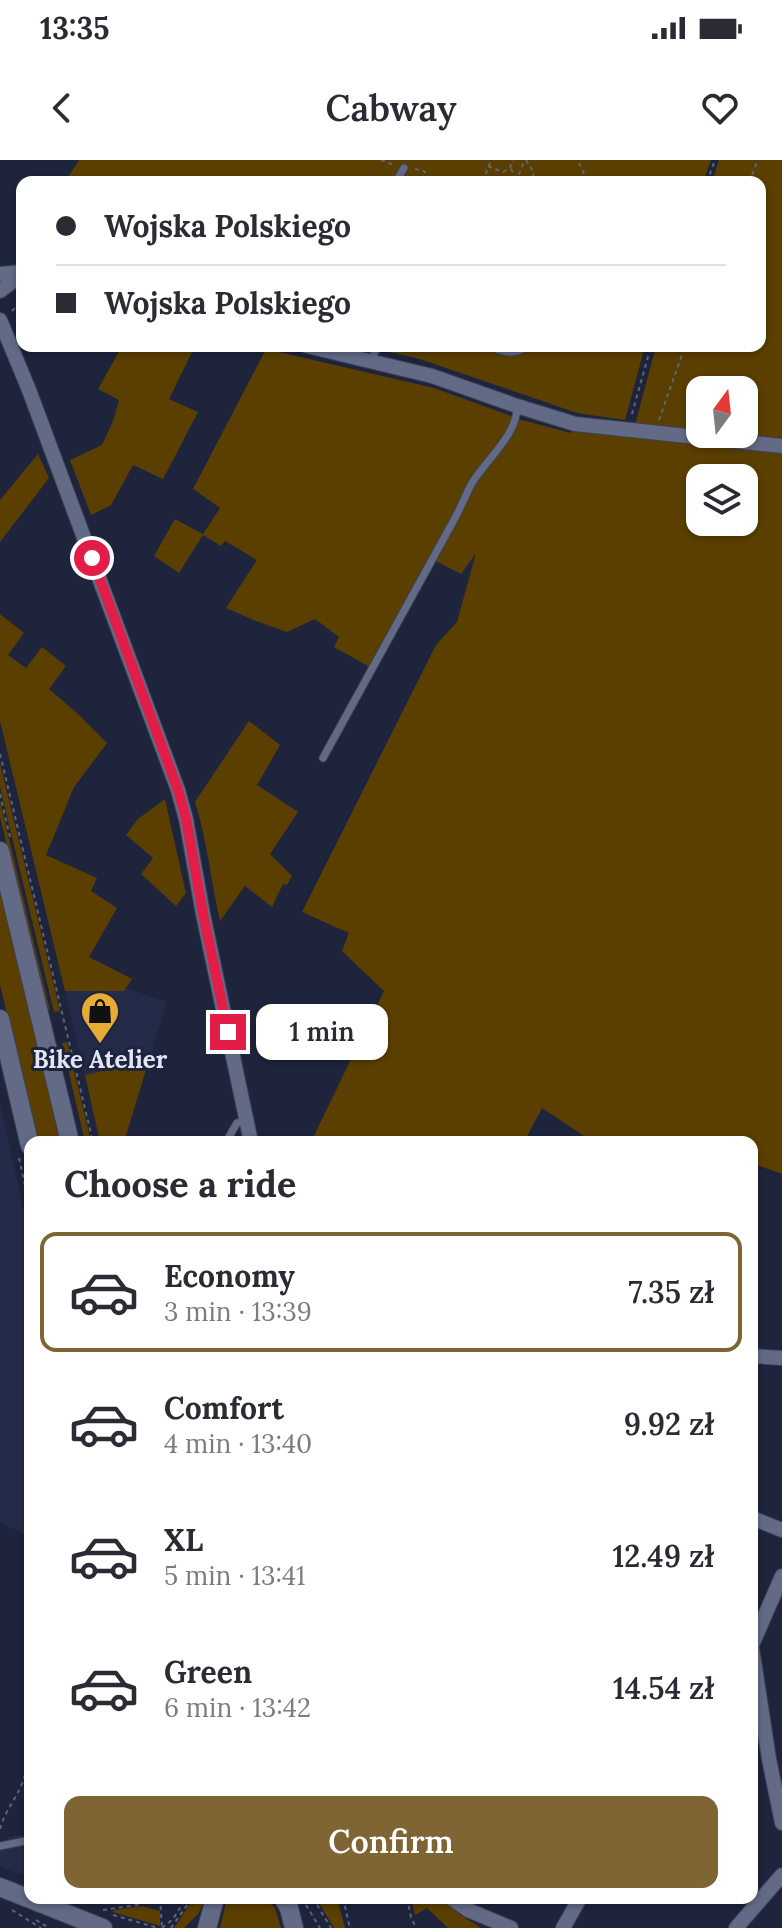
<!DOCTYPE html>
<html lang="en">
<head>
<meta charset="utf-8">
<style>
  body { margin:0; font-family:Lora,serif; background:#f7f7f7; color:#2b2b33; height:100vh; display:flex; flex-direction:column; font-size:30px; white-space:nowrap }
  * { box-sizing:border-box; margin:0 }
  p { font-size:26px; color:#7c7c81 }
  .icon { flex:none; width:44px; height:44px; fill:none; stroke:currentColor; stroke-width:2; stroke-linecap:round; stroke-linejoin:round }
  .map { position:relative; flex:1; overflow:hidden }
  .details { position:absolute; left:24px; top:976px; width:734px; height:768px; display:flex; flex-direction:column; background:#fff; border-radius:16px; box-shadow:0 2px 6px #0004 }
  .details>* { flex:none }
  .top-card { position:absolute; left:16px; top:16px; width:750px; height:176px; border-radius:16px; box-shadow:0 2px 6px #0004; display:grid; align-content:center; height:176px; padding:0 40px; background:#fff }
  .needle { width:52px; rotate:15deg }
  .buttons { position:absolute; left:686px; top:216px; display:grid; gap:16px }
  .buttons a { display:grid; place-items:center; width:72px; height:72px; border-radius:16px; background:#fff; box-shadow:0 2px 6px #0004; font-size:40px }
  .end { position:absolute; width:36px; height:36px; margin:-18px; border:10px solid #e11d48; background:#fff; box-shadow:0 0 0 4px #fff }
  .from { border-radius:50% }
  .bubble { position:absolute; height:56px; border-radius:16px; background:#fff; box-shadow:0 2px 6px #0004; font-size:26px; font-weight:600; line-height:56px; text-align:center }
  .top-card b { display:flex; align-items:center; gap:28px; height:76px; font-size:30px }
  .top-card b+b { border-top:2px solid #e1e1e2 }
  .top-card i { width:20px; height:20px; background:#2b2b33 }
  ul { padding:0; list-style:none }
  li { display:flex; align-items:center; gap:24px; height:120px; margin:0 16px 12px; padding:0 24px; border:4px solid transparent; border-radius:16px }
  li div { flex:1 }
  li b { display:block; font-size:30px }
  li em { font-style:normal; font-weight:600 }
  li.current { border-color:#7f6534 }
  li>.icon { width:72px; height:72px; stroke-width:1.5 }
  h2 { padding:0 40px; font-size:36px; line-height:96px }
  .action { display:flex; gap:16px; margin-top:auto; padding:16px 40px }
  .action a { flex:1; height:92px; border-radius:16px; background:#7f6534; color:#fff; font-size:32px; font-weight:600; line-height:92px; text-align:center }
  .status { display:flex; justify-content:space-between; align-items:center; height:56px; padding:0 40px; background:#fff; direction:ltr }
  .status svg { height:22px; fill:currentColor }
  header { display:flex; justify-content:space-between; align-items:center; height:104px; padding:0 40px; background:#fff; font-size:36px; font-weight:600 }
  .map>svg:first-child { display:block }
</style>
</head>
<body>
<div class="status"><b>13:35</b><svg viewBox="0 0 49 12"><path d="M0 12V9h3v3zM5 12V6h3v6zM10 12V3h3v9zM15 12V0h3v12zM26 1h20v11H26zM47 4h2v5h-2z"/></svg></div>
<header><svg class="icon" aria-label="back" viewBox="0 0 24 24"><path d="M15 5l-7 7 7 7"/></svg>Cabway<svg class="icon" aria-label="heart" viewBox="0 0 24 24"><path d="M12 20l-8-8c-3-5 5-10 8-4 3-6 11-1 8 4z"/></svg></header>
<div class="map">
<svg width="782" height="1768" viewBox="0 0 782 1768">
  <rect width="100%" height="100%" fill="#1e243c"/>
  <path fill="#242b49" d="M126,828L167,842L149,900L85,915L65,831H124Z
    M0,944L30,1079V1377L0,1362Z
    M30,1674V1718L0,1707V1691L8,1677Z"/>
  <path fill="#5b3f00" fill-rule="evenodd" d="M79,0H711L703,22H65Z
    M719,0H782V278L736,274H744V230H700V271L635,265L656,186H760V22H712Z
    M122,186H195L169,239L198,252L163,319L133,305L111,345L91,355L70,300L102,285L113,261L119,240L98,229Z
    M645,186L625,260L577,253L420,199L368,187Z
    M266,189L434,228L514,257L511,265L471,320L455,354L408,436L370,507L334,487L339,477L315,459L287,472L256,461L226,448L257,400L225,381L221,386L203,375L179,413L154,396L175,359L203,374L220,348L193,329Z
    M518,259L571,273L573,269L782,287V1014L757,1005L752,1016V982H593L542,948L524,982H311L384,831L342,791L349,773L302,752L436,485L457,462L476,393L461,414L434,400L475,324ZM700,318H744V362H700Z
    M38,294L49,318L0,382V340Z
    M0,454L24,473L8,495L26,508L42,487L66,506L49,529L77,553L107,583L74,627L46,695L97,718L91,731L117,748L89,797L132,819L124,831H65L0,561Z
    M249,561L280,585L257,625L298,652L270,694L292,716L287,725L283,724L272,747L245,726L220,761C211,721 207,680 195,642Z
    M0,603L60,851L54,852L0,627Z
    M165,639L186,733L176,746L141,714L153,698L126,675L138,659Z
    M0,641L50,851L45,845L0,657Z
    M0,725L62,982H38L0,825Z
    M67,882L88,969L91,982H85L62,883Z
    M149,900L124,982H100L85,915Z
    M194,1738H206L198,1754L184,1768H174Z
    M227,1738H266L275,1748L281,1768H220Z
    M316,1738H337L345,1768H334Z
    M411,1738H443L459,1754L481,1768H448L427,1748L415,1755Z
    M142,1746L160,1751V1766L113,1752L114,1750Z"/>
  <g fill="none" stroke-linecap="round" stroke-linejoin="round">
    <defs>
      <path id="lane" d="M396,22L404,8
        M487,186C506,192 511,196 529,186
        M371,200L378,186
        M323,598L455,358C461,347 466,334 472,323C486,300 518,274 517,246
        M226,982L237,963L246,960
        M0,1686L30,1680"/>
      <path id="street" d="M0,114L22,112
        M0,131L16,119L22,117
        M0,160L29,230L178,630L186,659L203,754L251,982
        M307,186L432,216L517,246L575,264L782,286
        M752,1196L782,1198
        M752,1358L782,1370
        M752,1485L782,1416
        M752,1488L769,1599L782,1663
        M451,1738L468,1750L511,1768
        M563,1768L580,1738
        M736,1768L782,1715"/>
      <path id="secondary" d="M0,691L70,982
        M0,859L30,986
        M0,1727L103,1768
        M283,1738L289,1748L294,1768
        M207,1768L215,1738"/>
    </defs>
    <use href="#lane" stroke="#3c4155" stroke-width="9"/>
    <use href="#street" stroke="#3c4155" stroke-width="16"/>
    <use href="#secondary" stroke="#3c4155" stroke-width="20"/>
    <path stroke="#5e6479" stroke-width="2" stroke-dasharray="4 4" stroke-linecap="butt" d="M381,0L394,5
      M526,0L534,13L531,22
      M579,3L588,22
      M488,6L503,12L510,8L513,0
      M415,9L424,11L432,22
      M511,9L519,22
      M485,22V16L491,0
      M516,22L524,1
      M707,22L715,0
      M749,22L758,0
      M12,151L22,141
      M632,254L651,186
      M659,260L685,186
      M0,594L93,982
      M0,634L10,677
      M19,998L30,1048
      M0,1669C5,1650 18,1637 24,1618C30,1599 28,1575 30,1555
      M160,1738L162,1767
      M313,1738L331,1768
      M343,1738L350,1768
      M407,1738L411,1757L416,1768
      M306,1745L320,1768
      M12,1750L41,1768
      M103,1750L137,1745L146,1738
      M113,1755L158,1768
      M36,1760L49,1768
      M162,1768L173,1759L186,1738
      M171,1768L192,1738"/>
    <use href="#lane" stroke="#626a86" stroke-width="7"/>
    <use href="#street" stroke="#626a86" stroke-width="14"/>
    <use href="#secondary" stroke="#626a86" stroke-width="18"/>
  </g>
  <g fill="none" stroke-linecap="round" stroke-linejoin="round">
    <path stroke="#e11d48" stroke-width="10" d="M92,398L178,630L186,659L203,754L228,872"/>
  </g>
  <defs>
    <symbol id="shop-pin" viewBox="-11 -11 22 30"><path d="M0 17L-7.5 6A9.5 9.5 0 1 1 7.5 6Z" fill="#e6ac36" stroke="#1e243c"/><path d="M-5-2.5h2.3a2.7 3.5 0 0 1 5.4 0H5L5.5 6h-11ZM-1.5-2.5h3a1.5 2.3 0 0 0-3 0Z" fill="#111"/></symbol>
  </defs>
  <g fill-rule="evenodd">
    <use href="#shop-pin" x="78" y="829" width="44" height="60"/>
  </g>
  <g text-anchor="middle" stroke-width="6" stroke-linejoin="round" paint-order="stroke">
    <g font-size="24" font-weight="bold" fill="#e2e7f8" stroke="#1e243c">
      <text x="100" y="908">Bike Atelier</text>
    </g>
  </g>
</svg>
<div class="buttons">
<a><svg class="needle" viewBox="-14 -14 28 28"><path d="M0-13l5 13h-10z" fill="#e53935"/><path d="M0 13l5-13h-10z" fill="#7c7c81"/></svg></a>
<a><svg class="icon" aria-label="layers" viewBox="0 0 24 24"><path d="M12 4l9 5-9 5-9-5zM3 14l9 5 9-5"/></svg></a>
</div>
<i class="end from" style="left:92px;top:398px"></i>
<i class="end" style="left:228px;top:872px"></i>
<div class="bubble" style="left:256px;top:844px;width:132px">1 min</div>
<div class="top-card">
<b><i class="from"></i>Wojska Polskiego</b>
<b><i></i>Wojska Polskiego</b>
</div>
<section class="details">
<h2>Choose a ride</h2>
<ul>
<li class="current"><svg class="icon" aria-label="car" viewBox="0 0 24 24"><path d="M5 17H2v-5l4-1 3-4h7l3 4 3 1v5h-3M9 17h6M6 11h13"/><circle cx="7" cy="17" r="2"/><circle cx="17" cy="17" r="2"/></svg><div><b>Economy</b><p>3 min · 13:39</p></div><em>7.35 zł</em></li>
<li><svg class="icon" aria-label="car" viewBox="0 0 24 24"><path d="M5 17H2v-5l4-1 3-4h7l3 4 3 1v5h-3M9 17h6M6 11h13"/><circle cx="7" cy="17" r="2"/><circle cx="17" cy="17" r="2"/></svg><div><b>Comfort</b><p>4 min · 13:40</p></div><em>9.92 zł</em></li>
<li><svg class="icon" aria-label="car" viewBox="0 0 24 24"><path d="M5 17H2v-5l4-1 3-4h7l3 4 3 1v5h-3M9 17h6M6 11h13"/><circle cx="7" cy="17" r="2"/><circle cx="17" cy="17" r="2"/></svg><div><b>XL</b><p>5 min · 13:41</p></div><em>12.49 zł</em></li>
<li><svg class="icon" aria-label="car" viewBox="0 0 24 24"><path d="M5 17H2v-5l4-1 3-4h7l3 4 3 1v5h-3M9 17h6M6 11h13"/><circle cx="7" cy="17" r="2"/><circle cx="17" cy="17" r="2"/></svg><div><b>Green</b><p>6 min · 13:42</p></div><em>14.54 zł</em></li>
</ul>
<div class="action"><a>Confirm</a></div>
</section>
</div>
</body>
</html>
